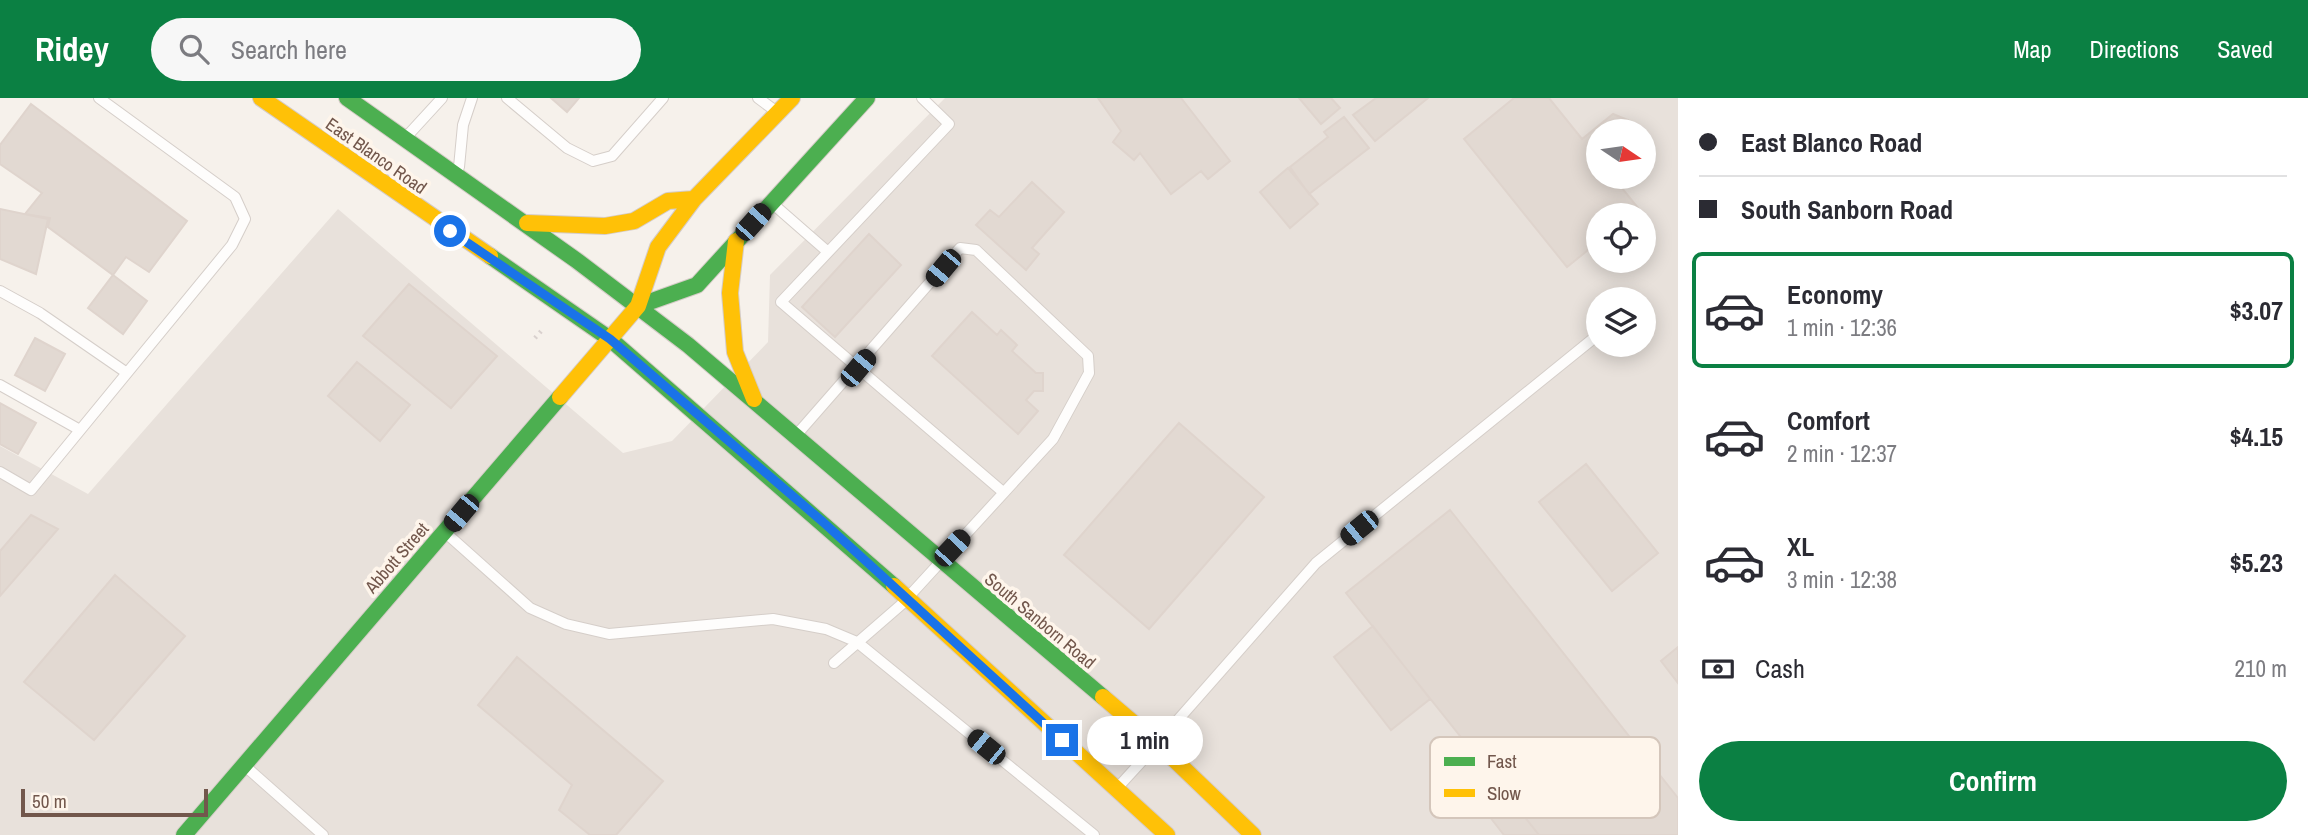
<!DOCTYPE html>
<html lang="en">
<head>
<meta charset="utf-8">
<style>
  body { margin:0; font-family:"Archivo Narrow",sans-serif; background:#f7f7f7; color:#2b2b33; height:100vh; display:flex; flex-direction:column; font-size:26px; white-space:nowrap }
  * { box-sizing:border-box; margin:0 }
  p { font-size:23px; color:#7c7c81 }
  .icon { flex:none; width:38px; height:38px; fill:none; stroke:currentColor; stroke-width:2; stroke-linecap:round; stroke-linejoin:round }
  .map { position:relative; flex:1; overflow:hidden }
  .drawer { display:flex; flex-direction:column; background:#fff; width:630px }
  .drawer>* { flex:none }
  .hud { display:grid; align-content:center; height:154px; padding:0 21px; background:#fff }
  .needle { width:46px; rotate:103deg }
  .controls { position:absolute; left:1586px; top:21px; display:grid; gap:14px }
  .controls a { display:grid; place-items:center; width:70px; height:70px; border-radius:50%; background:#fff; box-shadow:0 4px 18px #0003; font-size:35px }
  .scale { position:absolute; left:21px; bottom:18px; width:187px; box-sizing:border-box; padding-left:7px; border:4px solid #72574c; border-top:0; font-size:19px; line-height:24px; white-space:nowrap; color:#72574c; -webkit-text-stroke:5px #fef5eb; paint-order:stroke }
  .end { position:absolute; width:32px; height:32px; margin:-16px; border:9px solid #1a73e8; background:#fff; box-shadow:0 0 0 4px #fff }
  .from { border-radius:50% }
  .bubble { position:absolute; height:49px; border-radius:24px; background:#fff; box-shadow:0 4px 18px #0003; font-size:23px; font-weight:700; line-height:49px; text-align:center }
  .car { position:absolute; width:21px; height:42px; margin:-21px -10px; border-radius:9px; box-shadow:0 0 5px 2px #0007; background:linear-gradient(#222 24%,#8ab4d8 0 40%,#222 0 76%,#8ab4d8 0 86%,#222 0) }
  .hud b { display:flex; align-items:center; gap:24px; height:66px; font-size:26px }
  .hud b+b { border-top:2px solid #e1e1e2 }
  .hud i { width:18px; height:18px; background:#2b2b33 }
  ul { padding:0; list-style:none }
  li { display:flex; align-items:center; gap:21px; height:116px; margin:0 14px 10px; padding:0 7px; border:4px solid transparent; border-radius:10px }
  li div { flex:1 }
  li b { display:block; font-size:26px }
  li em { font-style:normal; font-weight:700 }
  li.current { border-color:#0b8043 }
  li>.icon { width:63px; height:63px; stroke-width:1.5 }
  .pay { display:flex; align-items:center; gap:18px; height:77px; padding:0 21px; font-size:26px }
  .pay p { margin-inline-start:auto }
  .primary-button { display:flex; gap:14px; margin-top:auto; padding:14px 21px }
  .primary-button a { flex:1; height:80px; border-radius:42px; background:#0b8043; color:#fff; font-size:28px; font-weight:700; line-height:80px; text-align:center }
  header { display:flex; align-items:center; gap:42px; box-sizing:border-box; height:98px; padding:0 35px; background:#0b8043; color:#fff }
  header strong { font-size:33px }
  nav { display:flex; gap:38px; margin-inline-start:auto; font-size:24px }
  .search { width:490px; height:63px; background:#f7f7f7; display:flex; align-items:center; gap:18px; box-sizing:border-box; padding:0 24px; border-radius:38px; color:#7c7c81; font-size:26px }
  main { display:flex; flex:1; min-height:0 }
  .map>svg:first-child { display:block }
</style>
</head>
<body>
<header>
<strong>Ridey</strong>
<div class="search"><svg class="icon" aria-label="search" viewBox="0 0 24 24"><circle cx="10" cy="10" r="6"/><path d="M15 15l6 6"/></svg>Search here</div>
<nav><a>Map</a><a>Directions</a><a>Saved</a></nav>
</header>
<main>
<div class="map">
<svg width="1678" height="737" viewBox="0 0 1678 737">
  <rect width="100%" height="100%" fill="#f6f1eb"/>
  <path fill="#e8e1db" fill-rule="evenodd" d="M945,0H1678V737H0V348L88,396L338,111L623,355L672,343L768,244L770,177ZM1598,33H1643V79H1598ZM1598,117H1643V163H1598ZM1598,201H1643V247H1598Z"/>
  <path fill="#e2d9d2" stroke="#dfd4cd" stroke-width="2" d="M551,0H579L567,14Z
    M1098,0H1181L1230,63L1208,81L1201,73L1171,96L1140,55L1134,62L1113,44L1121,33Z
    M1299,0H1331L1340,10L1321,26Z
    M1376,0H1428L1375,43L1353,17Z
    M1514,0H1549L1582,41L1613,16L1628,22L1624,33H1598V79H1613L1639,111L1631,117H1598V144L1567,169L1464,41Z
    M31,6L187,123L149,174L126,159L113,177L48,129L50,120L25,116L42,95L0,66V47Z
    M1344,19L1369,50L1309,96L1290,69L1328,39L1324,34Z
    M1288,70L1318,106L1290,130L1260,94Z
    M1032,84L1064,114L1032,150L1039,156L1026,172L976,127L990,112L999,119Z
    M0,111L48,121L36,176L0,161Z
    M869,136L901,167L835,239L802,209Z
    M113,177L147,203L123,236L88,210Z
    M409,186L497,258L451,310L363,238Z
    M972,214L997,237L1001,232L1017,247L1012,253L1036,275H1043V293H1034L1026,302L1038,313L1018,336L932,258Z
    M35,240L65,256L45,293L15,277Z
    M357,264L410,307L380,343L328,298Z
    M0,305L36,325L18,356L0,346Z
    M1179,325L1264,399L1149,531L1064,457Z
    M1586,366L1658,455L1612,493L1539,404Z
    M1450,412L1678,700V737H1539L1346,495Z
    M31,417L58,431L0,498V453Z
    M115,477L185,538L94,642L24,584Z
    M1373,528L1430,601L1391,632L1334,559Z
    M1678,549V585L1661,563Z
    M517,559L663,683L616,737H590L559,712L572,687L478,607Z
    M1486,670L1539,737H1504L1465,687Z"/>
  <g fill="none" stroke-linecap="round" stroke-linejoin="round">
    <defs>
      <path id="lane" d="M507,0L567,50L593,63L612,58L663,0
        M758,0L777,14
        M922,0L949,26L781,204L1003,394
        M409,36L442,0
        M459,69L463,27L472,0
        M773,106L828,154
        M0,193L40,215L127,275
        M0,287L80,332
        M799,334L960,150L976,152L1088,258L1089,275L1053,341L912,495
        M0,374L31,392L232,147L245,121L235,99L99,0
        M447,436L530,510L566,526L609,536L773,521L826,531L857,544L1094,737
        M834,565L902,506
        M1162,640L1316,465L1594,240
        M245,668L323,737
        M1120,687L1152,652"/>
      <path id="fast" d="M347,0L576,162L688,247L1103,599
        M490,158L610,241L894,488
        M638,208L697,187L867,0
        M184,737L560,299"/>
      <path id="slow" d="M261,0L490,158
        M527,125L605,128L634,123L668,103L694,101
        M736,143L730,195L735,254L754,301
        M560,299L638,208L658,149L694,101L792,0
        M894,488L1167,737
        M1103,599L1157,645L1253,737"/>
    </defs>
    <use href="#lane" stroke="#d5cec9" stroke-width="12"/>
    <use href="#fast" stroke="#d5ccc7" stroke-width="18"/>
    <use href="#slow" stroke="#d5ccc7" stroke-width="18"/>
    <path stroke="#d9d1ce" stroke-width="4.5" stroke-dasharray="2 5" stroke-linecap="butt" d="M535,240L543,231"/>
    <use href="#lane" stroke="#fefdfc" stroke-width="10"/>
    <use href="#fast" stroke="#4caf50" stroke-width="16"/>
    <use href="#slow" stroke="#ffc107" stroke-width="16"/>
  </g>
  <g fill="none" stroke-linecap="round" stroke-linejoin="round">
    <path stroke="#1a73e8" stroke-width="9" d="M450,133L610,241L823,424L1062,642"/>
  </g>
  <g text-anchor="middle" stroke-width="7" stroke-linejoin="round" paint-order="stroke">
    <g font-size="18" fill="#72574c" stroke="#fef5eb">
      <text transform="translate(376 58) rotate(35)" y="6">East Blanco Road</text>
      <text transform="translate(397 460) rotate(-49)" y="6">Abbott Street</text>
      <text transform="translate(1040 523) rotate(40)" y="6">South Sanborn Road</text>
    </g>
  </g>
  <rect x="1430" y="639" width="230" height="81" rx="10" fill="#fef5eb" stroke="#d4c6bb" stroke-width="2"/>
  <rect x="1444" y="659" width="31" height="9" fill="#4caf50"/>
  <rect x="1444" y="691" width="31" height="8" fill="#ffc107"/>
  <g font-size="19" fill="#72574c">
    <text x="1487" y="670">Fast</text>
    <text x="1487" y="702">Slow</text>
  </g>
</svg>
<div class="controls">
<a><svg class="needle" viewBox="-14 -14 28 28"><path d="M0-13l5 13h-10z" fill="#e53935"/><path d="M0 13l5-13h-10z" fill="#7c7c81"/></svg></a>
<a><svg class="icon" aria-label="locate" viewBox="0 0 24 24"><circle cx="12" cy="12" r="6"/><path d="M12 2v4M12 18v4M2 12h4M18 12h4"/></svg></a>
<a><svg class="icon" aria-label="layers" viewBox="0 0 24 24"><path d="M12 4l9 5-9 5-9-5zM3 14l9 5 9-5"/></svg></a>
</div>
<div class="scale">50 m</div>
<i class="end from" style="left:450px;top:133px"></i>
<i class="end" style="left:1062px;top:642px"></i>
<div class="bubble" style="left:1087px;top:618px;width:116px">1 min</div>
<i class="car" style="left:753px;top:124px;rotate:42deg"></i>
<i class="car" style="left:943px;top:170px;rotate:220deg"></i>
<i class="car" style="left:858px;top:270px;rotate:40deg"></i>
<i class="car" style="left:461px;top:415px;rotate:220deg"></i>
<i class="car" style="left:1359px;top:430px;rotate:231deg"></i>
<i class="car" style="left:952px;top:450px;rotate:43deg"></i>
<i class="car" style="left:986px;top:649px;rotate:309deg"></i>
</div>
<section class="drawer">
<div class="hud">
<b><i class="from"></i>East Blanco Road</b>
<b><i></i>South Sanborn Road</b>
</div>
<ul>
<li class="current"><svg class="icon" aria-label="car" viewBox="0 0 24 24"><path d="M5 17H2v-5l4-1 3-4h7l3 4 3 1v5h-3M9 17h6M6 11h13"/><circle cx="7" cy="17" r="2"/><circle cx="17" cy="17" r="2"/></svg><div><b>Economy</b><p>1 min · 12:36</p></div><em>$3.07</em></li>
<li><svg class="icon" aria-label="car" viewBox="0 0 24 24"><path d="M5 17H2v-5l4-1 3-4h7l3 4 3 1v5h-3M9 17h6M6 11h13"/><circle cx="7" cy="17" r="2"/><circle cx="17" cy="17" r="2"/></svg><div><b>Comfort</b><p>2 min · 12:37</p></div><em>$4.15</em></li>
<li><svg class="icon" aria-label="car" viewBox="0 0 24 24"><path d="M5 17H2v-5l4-1 3-4h7l3 4 3 1v5h-3M9 17h6M6 11h13"/><circle cx="7" cy="17" r="2"/><circle cx="17" cy="17" r="2"/></svg><div><b>XL</b><p>3 min · 12:38</p></div><em>$5.23</em></li>
</ul>
<div class="pay"><svg class="icon" aria-label="cash" viewBox="0 0 24 24"><path d="M3 7h18v10H3z"/><circle cx="12" cy="12" r="2"/></svg>Cash<p>210 m</p></div>
<div class="primary-button"><a>Confirm</a></div>
</section>
</main>
</body>
</html>
